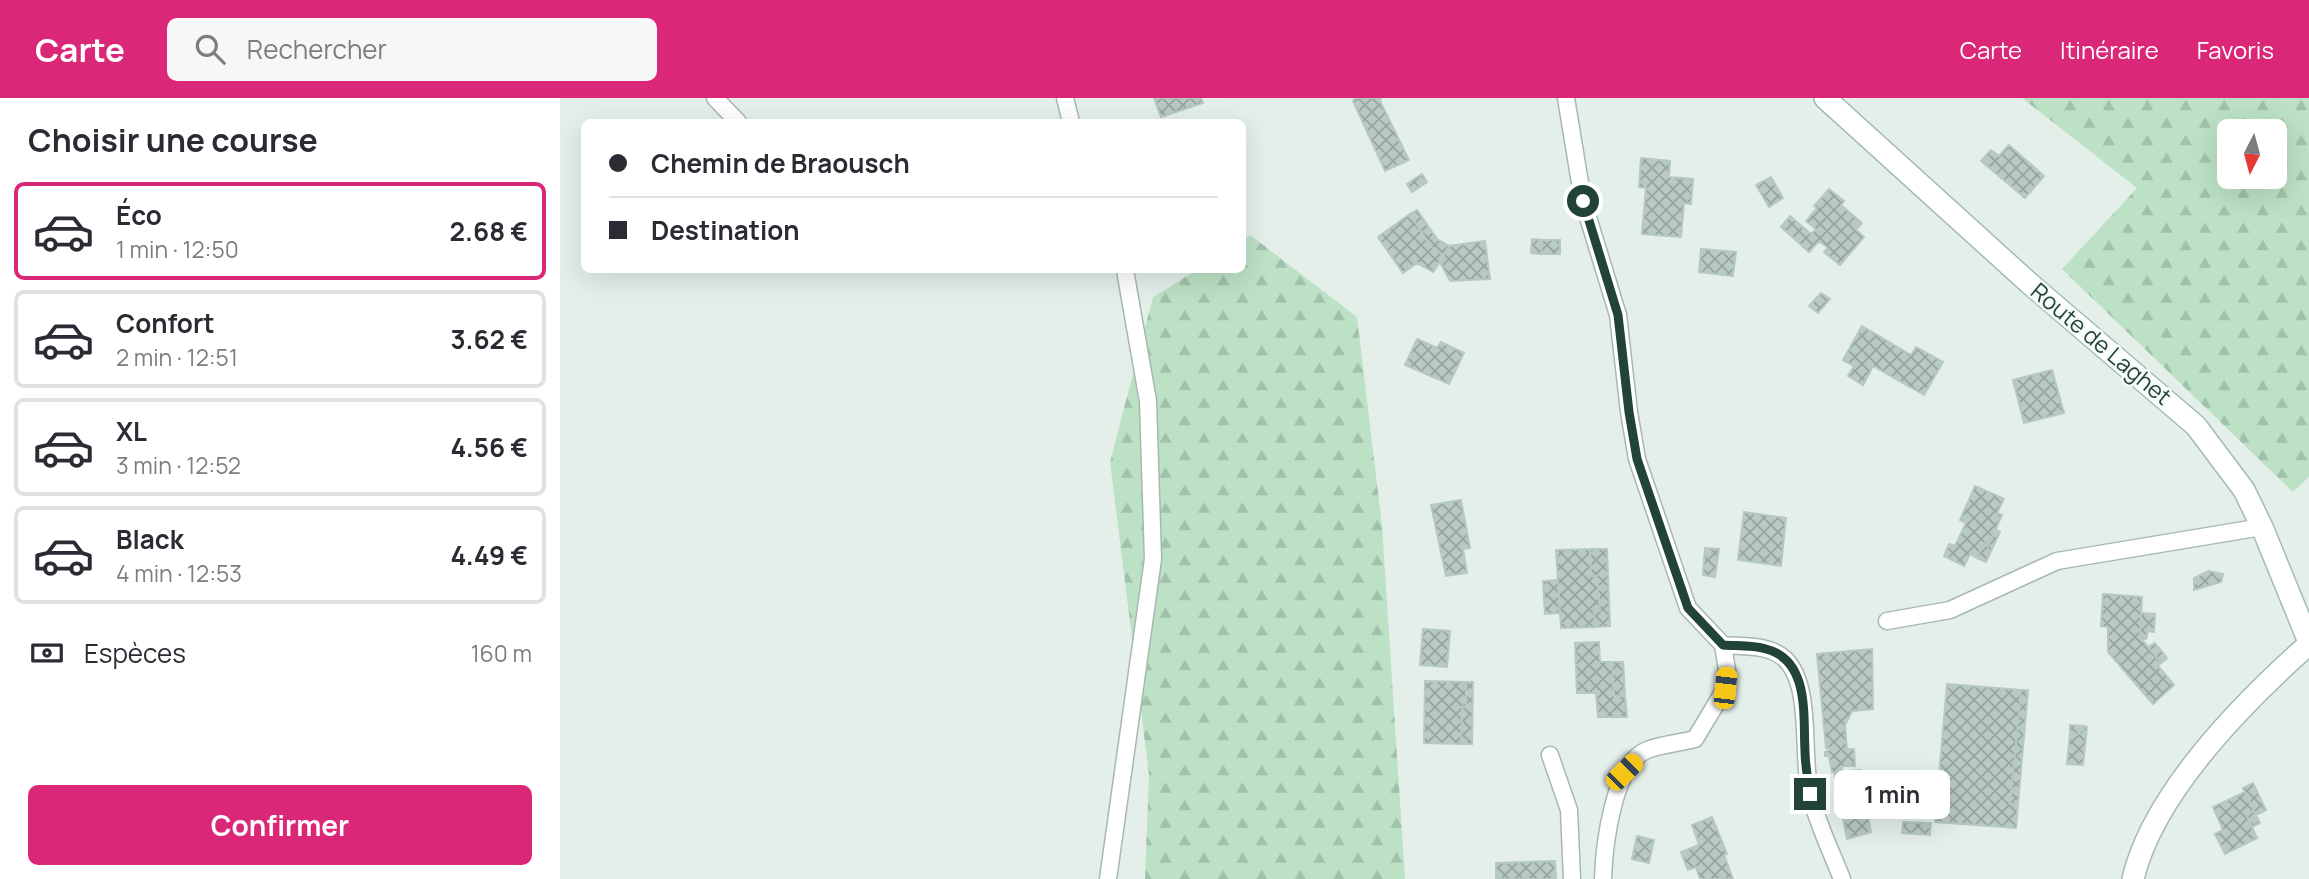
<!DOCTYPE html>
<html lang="fr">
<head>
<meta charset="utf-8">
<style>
  body { margin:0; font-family:Manrope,sans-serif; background:#f7f7f7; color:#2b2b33; height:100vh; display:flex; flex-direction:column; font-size:26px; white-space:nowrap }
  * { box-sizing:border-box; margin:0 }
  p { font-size:23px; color:#7c7c81 }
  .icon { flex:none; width:38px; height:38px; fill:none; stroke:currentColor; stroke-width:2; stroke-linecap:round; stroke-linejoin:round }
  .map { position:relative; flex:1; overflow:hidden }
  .sheet { display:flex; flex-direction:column; background:#fff; width:560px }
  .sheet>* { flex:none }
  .banner { position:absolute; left:21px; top:21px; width:665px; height:154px; border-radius:10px; box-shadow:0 7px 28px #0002; display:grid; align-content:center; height:154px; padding:0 28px; background:#fff }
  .needle { width:46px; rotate:186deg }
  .tools { position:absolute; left:1657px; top:21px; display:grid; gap:14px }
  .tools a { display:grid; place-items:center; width:70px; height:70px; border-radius:10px; background:#fff; box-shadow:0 7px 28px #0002; font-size:35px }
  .end { position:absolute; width:32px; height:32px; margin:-16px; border:9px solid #224339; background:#fff; box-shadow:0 0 0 4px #fff }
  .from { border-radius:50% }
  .bubble { position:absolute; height:49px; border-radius:10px; background:#fff; box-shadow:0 7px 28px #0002; font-size:23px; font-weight:700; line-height:49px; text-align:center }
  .car { position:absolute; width:21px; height:42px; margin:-21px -10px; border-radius:9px; box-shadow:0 0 5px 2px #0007; background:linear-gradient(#f5c518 24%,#345 0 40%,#f5c518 0 76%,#345 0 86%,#f5c518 0) }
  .banner b { display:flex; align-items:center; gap:24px; height:66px; font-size:26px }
  .banner b+b { border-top:2px solid #e1e1e2 }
  .banner i { width:18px; height:18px; background:#2b2b33 }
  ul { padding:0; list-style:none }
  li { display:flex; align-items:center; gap:21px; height:98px; margin:0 14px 10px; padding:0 14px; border:4px solid #e1e1e2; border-radius:10px }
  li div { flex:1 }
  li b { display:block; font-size:26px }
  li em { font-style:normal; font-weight:700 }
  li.selected { border-color:#db2777 }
  li>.icon { width:63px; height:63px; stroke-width:1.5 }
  h2 { padding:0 28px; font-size:32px; line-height:84px }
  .pay { display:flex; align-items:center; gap:18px; height:77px; padding:0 28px; font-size:26px }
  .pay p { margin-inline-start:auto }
  .primary-button { display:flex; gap:14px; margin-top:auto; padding:14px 28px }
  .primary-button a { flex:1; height:80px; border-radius:10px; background:#db2777; color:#fff; font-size:28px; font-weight:700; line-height:80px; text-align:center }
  header { display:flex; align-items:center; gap:42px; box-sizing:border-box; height:98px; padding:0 35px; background:#db2777; color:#fff }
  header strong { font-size:33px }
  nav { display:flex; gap:38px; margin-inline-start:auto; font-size:24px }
  .search { width:490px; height:63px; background:#f7f7f7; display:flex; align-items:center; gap:18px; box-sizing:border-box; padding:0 24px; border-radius:10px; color:#7c7c81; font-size:26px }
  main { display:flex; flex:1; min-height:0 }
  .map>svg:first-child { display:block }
</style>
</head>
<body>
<header>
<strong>Carte</strong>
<div class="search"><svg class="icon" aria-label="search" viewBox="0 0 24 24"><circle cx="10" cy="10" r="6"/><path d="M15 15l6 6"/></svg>Rechercher</div>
<nav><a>Carte</a><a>Itinéraire</a><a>Favoris</a></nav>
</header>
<main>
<section class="sheet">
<h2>Choisir une course</h2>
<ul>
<li class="selected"><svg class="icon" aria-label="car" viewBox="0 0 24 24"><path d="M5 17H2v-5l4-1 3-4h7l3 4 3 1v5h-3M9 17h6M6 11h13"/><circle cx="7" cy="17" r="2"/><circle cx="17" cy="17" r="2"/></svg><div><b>Éco</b><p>1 min · 12:50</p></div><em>2.68 €</em></li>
<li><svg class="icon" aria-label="car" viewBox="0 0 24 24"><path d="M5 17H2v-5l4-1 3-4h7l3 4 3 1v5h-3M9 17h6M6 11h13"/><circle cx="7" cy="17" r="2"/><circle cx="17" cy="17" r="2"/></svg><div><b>Confort</b><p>2 min · 12:51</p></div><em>3.62 €</em></li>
<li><svg class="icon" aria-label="car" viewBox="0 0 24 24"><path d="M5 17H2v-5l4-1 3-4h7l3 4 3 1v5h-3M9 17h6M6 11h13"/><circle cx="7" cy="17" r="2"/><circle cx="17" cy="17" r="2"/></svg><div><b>XL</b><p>3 min · 12:52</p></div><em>4.56 €</em></li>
<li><svg class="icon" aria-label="car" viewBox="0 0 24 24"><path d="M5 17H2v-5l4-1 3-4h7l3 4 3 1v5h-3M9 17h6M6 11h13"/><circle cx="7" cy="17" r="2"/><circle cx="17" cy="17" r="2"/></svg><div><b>Black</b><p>4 min · 12:53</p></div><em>4.49 €</em></li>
</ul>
<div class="pay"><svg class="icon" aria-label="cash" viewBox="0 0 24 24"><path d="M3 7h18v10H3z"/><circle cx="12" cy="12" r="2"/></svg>Espèces<p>160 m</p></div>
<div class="primary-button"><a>Confirmer</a></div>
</section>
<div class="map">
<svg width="1749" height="781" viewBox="0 0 1749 781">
  <defs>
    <pattern id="forest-firs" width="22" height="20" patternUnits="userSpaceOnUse" patternTransform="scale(1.75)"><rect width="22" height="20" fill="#bce1c5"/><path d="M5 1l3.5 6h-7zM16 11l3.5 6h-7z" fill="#a1c2aa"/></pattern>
    <pattern id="building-cross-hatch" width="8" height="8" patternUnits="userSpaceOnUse" patternTransform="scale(1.75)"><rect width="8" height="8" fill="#b9cac3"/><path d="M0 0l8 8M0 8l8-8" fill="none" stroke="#96a69f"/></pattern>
  </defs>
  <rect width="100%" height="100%" fill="#e4efea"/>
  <path fill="url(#forest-firs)" fill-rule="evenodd" d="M1462,0H1749V379L1733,394L1502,171L1577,90ZM1670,33H1715V79H1670Z
    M690,137L797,219L822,428L845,781H585L589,677L550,364L593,199L637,172H682L683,142Z"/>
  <path fill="url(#building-cross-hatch)" stroke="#b6c9c1" stroke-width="2" d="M594,0H641L643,5L601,19Z
    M795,0H821L820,3L849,62L825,73L793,3Z
    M1449,47L1484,78L1465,100L1421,63L1431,52L1439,58Z
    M1081,60L1110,63L1109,79L1133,81L1131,106L1124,105L1121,139L1082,136L1086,90L1079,89Z
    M862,76L867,84L852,94L847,86Z
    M1211,79L1223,100L1209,109L1196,87Z
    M1269,91L1284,103L1281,107L1302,125L1296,132L1304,139L1280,167L1264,154L1268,150L1259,143L1249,154L1221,129L1230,118L1251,136L1256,131L1246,123L1257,110L1254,108Z
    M857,112L877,141L889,148L884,157L871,149L850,116Z
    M850,116L871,149L884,157L889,148L925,143L930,181L890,183L880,164L873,174L857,165L843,175L818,139Z
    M972,141L982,142L981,156L971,155Z
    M982,142H1000V156H981Z
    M1141,151L1176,154L1173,178L1139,174Z
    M1261,195L1270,201L1258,215L1249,208Z
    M1302,228L1351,257L1356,249L1383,264L1364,297L1313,268L1303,287L1288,278L1294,268L1283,262Z
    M857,241L877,250L881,244L904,255L889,286L845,267Z
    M1492,272L1504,315L1464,325L1453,282Z
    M1415,388L1444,401L1437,415L1442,417L1428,448L1424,445L1417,460L1410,456L1404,468L1384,458L1389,446L1395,448L1406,425L1400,422Z
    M901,402L910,450L903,451L907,475L886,478L871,407Z
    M1184,414L1226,420L1221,468L1178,462Z
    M1435,431L1440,434L1426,464L1417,460L1424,445L1428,448Z
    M1145,450L1159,451L1155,479L1143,477Z
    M1030,451L1031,478H1037L1040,513L1034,514L1035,529L1001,530L996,452Z
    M1030,451H1047L1050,528L1035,529L1034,514L1040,513L1037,478H1031Z
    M1648,473L1663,476L1661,484L1634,492V480Z
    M998,482L1000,515L985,516L983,483Z
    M1543,496L1582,499L1580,539L1601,565L1598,568L1614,587L1593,606L1548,554V529L1541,528Z
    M1581,515L1595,516L1594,534L1588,533L1586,541L1580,539Z
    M863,531L890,533L887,569L860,567Z
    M1039,544L1040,564H1052L1054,598H1065L1067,619H1038L1036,595H1017L1015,545Z
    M1595,545L1607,560L1601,565L1588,549Z
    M1312,551L1313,611L1292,613L1285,627L1287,651H1294L1295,668H1282V673L1272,674L1269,658H1265V654L1273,650H1266L1257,556Z
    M1052,564H1063L1065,598H1054Z
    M865,583L906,584V609H902L901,646L864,645Z
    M906,584H913L912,646H901L902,609H906Z
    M1387,586L1461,592L1450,706H1458L1456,730L1375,724Z
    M1461,592H1468L1458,706H1450Z
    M1510,627L1524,628L1523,636L1510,635Z
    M1524,628L1527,629L1523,667L1507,666L1510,635L1523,636Z
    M1300,672L1311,734L1287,741L1274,674Z
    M1693,685L1706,712L1696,717L1683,690Z
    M1685,694L1694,713L1686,716L1697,740L1665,756L1655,736L1663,732L1653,709Z
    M1345,706L1373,708L1372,720L1344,718Z
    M1694,713L1700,725L1692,729L1686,716Z
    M1152,719L1167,756L1164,757L1173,781H1140L1136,769L1128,772L1121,754L1139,747L1132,727Z
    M1343,724L1371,725L1370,737L1342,735Z
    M1077,738L1094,742L1089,765L1072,761Z
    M995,763L996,781H936V765Z"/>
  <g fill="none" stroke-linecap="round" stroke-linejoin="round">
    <defs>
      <path id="service" d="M155,0L178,24
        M505,0L511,24
        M1006,0L1023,103L1058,217L1069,314L1077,361L1128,510L1163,547L1167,572L1165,591L1135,641C1120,645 1102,646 1087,652C1053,666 1044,749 1043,781
        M1327,523L1390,512L1497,463L1702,429
        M1163,547C1183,549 1209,546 1225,561C1253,588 1241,657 1250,695C1257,725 1271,753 1282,781
        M990,657L1009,712L1012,781
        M548,781L593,461L588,303L565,172"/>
      <path id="minor" d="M1573,781C1593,695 1685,603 1749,546"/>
      <path id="secondary" d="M1265,0L1469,185L1636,328L1684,392L1702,429L1749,544"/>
    </defs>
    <use href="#service" stroke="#a6b8b1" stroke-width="19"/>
    <use href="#minor" stroke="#a6b8b1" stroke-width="24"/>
    <use href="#secondary" stroke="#a2bcb2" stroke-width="24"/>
    <use href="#service" stroke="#fff" stroke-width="16"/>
    <use href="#minor" stroke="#fff" stroke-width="21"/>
    <use href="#secondary" stroke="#fff" stroke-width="21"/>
  </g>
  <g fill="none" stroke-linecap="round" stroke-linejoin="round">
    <path stroke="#224339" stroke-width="9" d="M1023,103L1058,217L1069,314L1077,361L1128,510L1163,547C1177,548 1193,547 1206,551C1250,562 1243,618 1245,653C1245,667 1248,681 1250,696"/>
  </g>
  <g text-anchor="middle" stroke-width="5" stroke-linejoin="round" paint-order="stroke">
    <g font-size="23" fill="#224339" stroke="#f5fbf8">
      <text transform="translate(1541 246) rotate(40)" y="8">Route de Laghet</text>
    </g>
  </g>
</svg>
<div class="tools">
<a><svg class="needle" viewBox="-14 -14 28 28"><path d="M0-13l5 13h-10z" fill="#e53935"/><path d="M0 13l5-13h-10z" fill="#7c7c81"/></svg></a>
</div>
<i class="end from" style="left:1023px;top:103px"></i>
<i class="end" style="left:1250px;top:696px"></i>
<div class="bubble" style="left:1274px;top:672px;width:116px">1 min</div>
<i class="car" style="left:1165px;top:590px;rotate:6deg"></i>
<i class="car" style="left:1064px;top:674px;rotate:45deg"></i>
<div class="banner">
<b><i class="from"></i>Chemin de Braousch</b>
<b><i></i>Destination</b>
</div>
</div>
</main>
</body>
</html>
